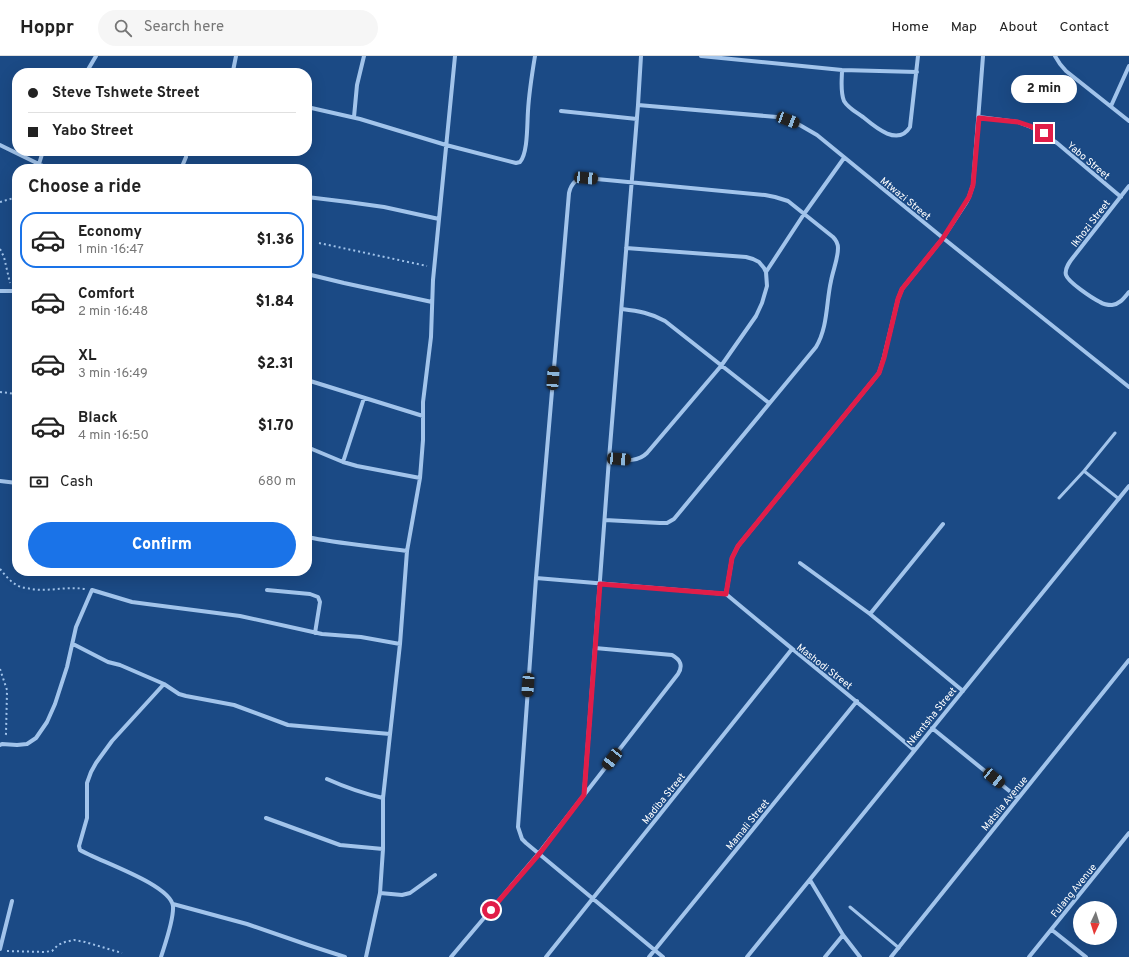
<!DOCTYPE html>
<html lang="en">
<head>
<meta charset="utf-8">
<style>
  body { margin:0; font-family:Overpass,sans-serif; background:#f6f6f6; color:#222; height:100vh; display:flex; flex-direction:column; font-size:15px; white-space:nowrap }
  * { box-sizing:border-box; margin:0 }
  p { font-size:13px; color:#767676 }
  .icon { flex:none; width:22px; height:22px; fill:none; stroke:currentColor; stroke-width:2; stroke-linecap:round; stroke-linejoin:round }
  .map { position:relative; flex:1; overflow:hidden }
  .side { position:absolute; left:12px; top:108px; width:300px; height:412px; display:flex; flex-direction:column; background:#fff; border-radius:16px; box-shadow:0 4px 16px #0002 }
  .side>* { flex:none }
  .top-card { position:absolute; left:12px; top:12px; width:300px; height:88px; border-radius:16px; box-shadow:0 4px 16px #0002; display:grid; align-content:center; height:88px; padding:0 16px; background:#fff }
  .needle { width:26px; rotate:184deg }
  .controls { position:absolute; left:1073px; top:845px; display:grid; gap:8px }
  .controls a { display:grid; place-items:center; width:44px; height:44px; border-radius:50%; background:#fff; box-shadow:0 4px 16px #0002; font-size:20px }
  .end { position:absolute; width:18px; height:18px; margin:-9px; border:5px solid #e11d48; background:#fff; box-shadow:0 0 0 2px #fff }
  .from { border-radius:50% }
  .bubble { position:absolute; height:28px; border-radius:14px; background:#fff; box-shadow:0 4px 16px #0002; font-size:13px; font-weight:800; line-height:28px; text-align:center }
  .car { position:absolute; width:12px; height:24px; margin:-12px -6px; border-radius:5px; box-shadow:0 0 3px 1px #0007; background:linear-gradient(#222 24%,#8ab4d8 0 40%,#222 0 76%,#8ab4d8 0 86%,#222 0) }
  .top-card b { display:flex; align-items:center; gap:14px; height:38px; font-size:15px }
  .top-card b+b { border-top:1px solid #e0e0e0 }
  .top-card i { width:10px; height:10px; background:#222 }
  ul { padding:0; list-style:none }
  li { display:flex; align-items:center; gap:12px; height:56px; margin:0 8px 6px; padding:0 8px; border:2px solid transparent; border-radius:16px }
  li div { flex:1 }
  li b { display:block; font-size:15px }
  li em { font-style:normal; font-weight:800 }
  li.active { border-color:#1a73e8 }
  li>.icon { width:36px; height:36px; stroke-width:1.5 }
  h2 { padding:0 16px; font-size:18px; line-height:48px }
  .pay { display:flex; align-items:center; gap:10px; height:44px; padding:0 16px; font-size:15px }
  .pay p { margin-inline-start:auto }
  .primary-button { display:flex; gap:8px; margin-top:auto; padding:8px 16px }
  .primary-button a { flex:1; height:46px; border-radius:24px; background:#1a73e8; color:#fff; font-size:16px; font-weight:800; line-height:46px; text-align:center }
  header { display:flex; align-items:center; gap:24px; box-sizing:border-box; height:56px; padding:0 20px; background:#fff; border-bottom:1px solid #e0e0e0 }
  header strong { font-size:19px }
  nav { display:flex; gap:22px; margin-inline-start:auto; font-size:14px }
  .search { width:280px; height:36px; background:#f6f6f6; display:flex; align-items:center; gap:10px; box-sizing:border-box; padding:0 14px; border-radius:22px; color:#767676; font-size:15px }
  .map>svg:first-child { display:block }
</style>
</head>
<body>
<header>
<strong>Hoppr</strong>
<div class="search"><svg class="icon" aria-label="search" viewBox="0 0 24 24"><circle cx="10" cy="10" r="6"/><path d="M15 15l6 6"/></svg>Search here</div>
<nav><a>Home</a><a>Map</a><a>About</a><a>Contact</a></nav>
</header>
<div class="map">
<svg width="1129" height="901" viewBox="0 0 1129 901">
  <rect width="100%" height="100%" fill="#1b4a85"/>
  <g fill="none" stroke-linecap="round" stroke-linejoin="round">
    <path stroke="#a2c4eb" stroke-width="2" stroke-dasharray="2 3" stroke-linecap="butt" d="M0,146L17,141
      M319,187L427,210
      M0,193L4,201L10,227
      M0,336L17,338
      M0,513C6,520 12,528 21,531C24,532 28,532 31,533C49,536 66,530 85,533
      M0,613L7,634L6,678L5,681
      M7,895L44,896L52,895L58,889L65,886L74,884L85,886L122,897"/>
    <path stroke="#a2c4eb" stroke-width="3" d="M1084,415L1119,443
      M1059,442L1084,415L1115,377
      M850,851L899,892"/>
    <path stroke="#a2c4eb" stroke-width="4" d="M701,0L842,14L917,16
      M1055,0L1060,8L1066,15L1129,65
      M842,14C842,24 840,35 844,45C848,52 856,56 863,61C875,71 898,91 910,71L918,0
      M233,15L236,0
      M86,17L96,0
      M638,49L777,61L798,68L817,79L943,182L1129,331
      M1111,50L1129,10
      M307,51L360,63L446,89L516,107L520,106C528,97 527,68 528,55C529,37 532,18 535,0
      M561,55L637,63
      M354,61L357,29L364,0
      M979,61L1018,66L1036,73L1057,87L1121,141
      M0,89L49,113
      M39,108L43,95
      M181,113L186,101
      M1129,130L1075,199C1071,204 1064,212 1066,219C1068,226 1092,242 1100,246C1103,248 1108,249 1112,249C1120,248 1124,242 1129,236
      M307,141L348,146L384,151L439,163
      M766,216L804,158L844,102
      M307,218L344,227L432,246
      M0,235H17
      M622,253C638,255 651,257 665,265L769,347
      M307,324L423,360
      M307,391L343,406L357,410L420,422
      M609,403C623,404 637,407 647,397L721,310L756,260L762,247L767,230L766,216L764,212L759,206L753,203L746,201L626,192
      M343,406L364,342
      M0,425L17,427
      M605,464L660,467H667L674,463L816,291C828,271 826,247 831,225C833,214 838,203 838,192C838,188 836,184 833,181L788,145L775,141L765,139L586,122C576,122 571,128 569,137L536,522L518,771L522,783L526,787L663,901
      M307,481C340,488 374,490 407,495
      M800,507L870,558L963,635
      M536,522L726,538
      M267,534L310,538L318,541L320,546L315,577
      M726,538L732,502L738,490L879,317L884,301L898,243L902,233L943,182L966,147L969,141L973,129L983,0
      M726,538C788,590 852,641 914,694
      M870,558L943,468
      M73,588L108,606L120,609L164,628L179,638L186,640L234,649L288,669L390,678
      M932,672L1018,742
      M0,689L2,688L17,689L27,688L36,682L47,666L55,648L67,611L76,571L92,534L132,546L147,548L240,560L322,578L361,581L400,588
      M327,723C347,732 361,737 383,742
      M584,739L609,403L638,49L641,0
      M266,762L340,789L383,793
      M810,824L843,879L860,901
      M380,837L402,839L410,837L435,819
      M173,848L247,868L308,889L345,901
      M1052,874L1086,901
      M0,893L12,845
      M161,901C165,888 174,864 173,850C170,828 98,805 80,794L79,790L87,762V727L91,716L96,707L112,685L164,628
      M366,901L380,837L383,793V742L400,588L407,495L420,422L423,384V346L431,281L433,224L455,0
      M451,901L539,797L678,618C683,610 681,604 672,599L595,592
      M546,901L792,593
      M649,901L857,645
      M747,901L1129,430
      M825,901L843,879
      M891,901L1129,604
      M1029,901L1129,777"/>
  </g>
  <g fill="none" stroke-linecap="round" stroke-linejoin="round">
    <path stroke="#e11d48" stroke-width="5" d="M491,854L540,797L584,739L600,528L726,538L732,502L738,490L879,317L884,302L898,243L902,233L943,182L969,141L973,129L979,62L1018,66L1030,70L1044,77"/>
  </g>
  <g text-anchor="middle" stroke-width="3" stroke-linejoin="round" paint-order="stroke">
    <g font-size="10" fill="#fff" stroke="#1b4a85">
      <text transform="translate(1089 104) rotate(40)" y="4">Yabo Street</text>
      <text transform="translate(906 142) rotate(39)" y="4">Mtwazi Street</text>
      <text transform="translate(1090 167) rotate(-52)" y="4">Ikhozi Street</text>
      <text transform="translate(825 610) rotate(38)" y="4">Mashodi Street</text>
      <text transform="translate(931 660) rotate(-51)" y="4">Nkentsha Street</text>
      <text transform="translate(663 742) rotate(-51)" y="4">Madiba Street</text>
      <text transform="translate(1004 747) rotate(-51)" y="4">Matsila Avenue</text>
      <text transform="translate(747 768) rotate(-51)" y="4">Mamali Street</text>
      <text transform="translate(1073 834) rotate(-51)" y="4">Fulang Avenue</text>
    </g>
  </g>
</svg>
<div class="controls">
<a><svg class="needle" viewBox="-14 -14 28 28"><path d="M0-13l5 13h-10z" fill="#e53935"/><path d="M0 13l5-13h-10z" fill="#767676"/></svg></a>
</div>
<i class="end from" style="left:491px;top:854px"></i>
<i class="end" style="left:1044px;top:77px"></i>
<div class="bubble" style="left:1011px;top:19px;width:66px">2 min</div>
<i class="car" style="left:788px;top:64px;rotate:111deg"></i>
<i class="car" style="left:586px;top:122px;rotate:95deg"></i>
<i class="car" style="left:553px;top:322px;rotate:4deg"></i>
<i class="car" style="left:619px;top:403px;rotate:94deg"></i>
<i class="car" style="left:528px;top:629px;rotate:184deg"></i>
<i class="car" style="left:612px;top:703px;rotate:218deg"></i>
<i class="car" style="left:994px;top:722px;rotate:129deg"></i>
<div class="top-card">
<b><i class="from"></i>Steve Tshwete Street</b>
<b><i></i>Yabo Street</b>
</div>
<section class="side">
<h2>Choose a ride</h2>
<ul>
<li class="active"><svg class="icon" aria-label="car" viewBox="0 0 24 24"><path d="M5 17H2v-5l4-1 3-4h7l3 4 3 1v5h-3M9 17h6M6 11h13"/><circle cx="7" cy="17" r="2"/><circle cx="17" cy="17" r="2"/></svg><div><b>Economy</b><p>1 min · 16:47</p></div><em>$1.36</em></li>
<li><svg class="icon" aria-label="car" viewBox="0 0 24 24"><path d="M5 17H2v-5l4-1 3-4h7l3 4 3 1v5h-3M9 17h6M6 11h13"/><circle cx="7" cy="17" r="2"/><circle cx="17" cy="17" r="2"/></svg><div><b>Comfort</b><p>2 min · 16:48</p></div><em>$1.84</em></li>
<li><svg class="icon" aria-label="car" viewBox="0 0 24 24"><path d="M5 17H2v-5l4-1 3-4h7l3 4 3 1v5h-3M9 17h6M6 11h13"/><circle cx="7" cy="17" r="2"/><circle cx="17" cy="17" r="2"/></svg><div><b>XL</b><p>3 min · 16:49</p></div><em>$2.31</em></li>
<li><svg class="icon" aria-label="car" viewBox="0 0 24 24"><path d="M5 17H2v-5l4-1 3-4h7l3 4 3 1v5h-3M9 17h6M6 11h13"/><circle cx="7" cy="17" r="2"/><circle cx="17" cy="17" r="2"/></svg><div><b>Black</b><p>4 min · 16:50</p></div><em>$1.70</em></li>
</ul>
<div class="pay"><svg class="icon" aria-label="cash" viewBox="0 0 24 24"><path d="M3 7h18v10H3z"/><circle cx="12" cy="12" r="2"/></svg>Cash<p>680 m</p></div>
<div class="primary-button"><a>Confirm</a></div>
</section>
</div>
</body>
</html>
